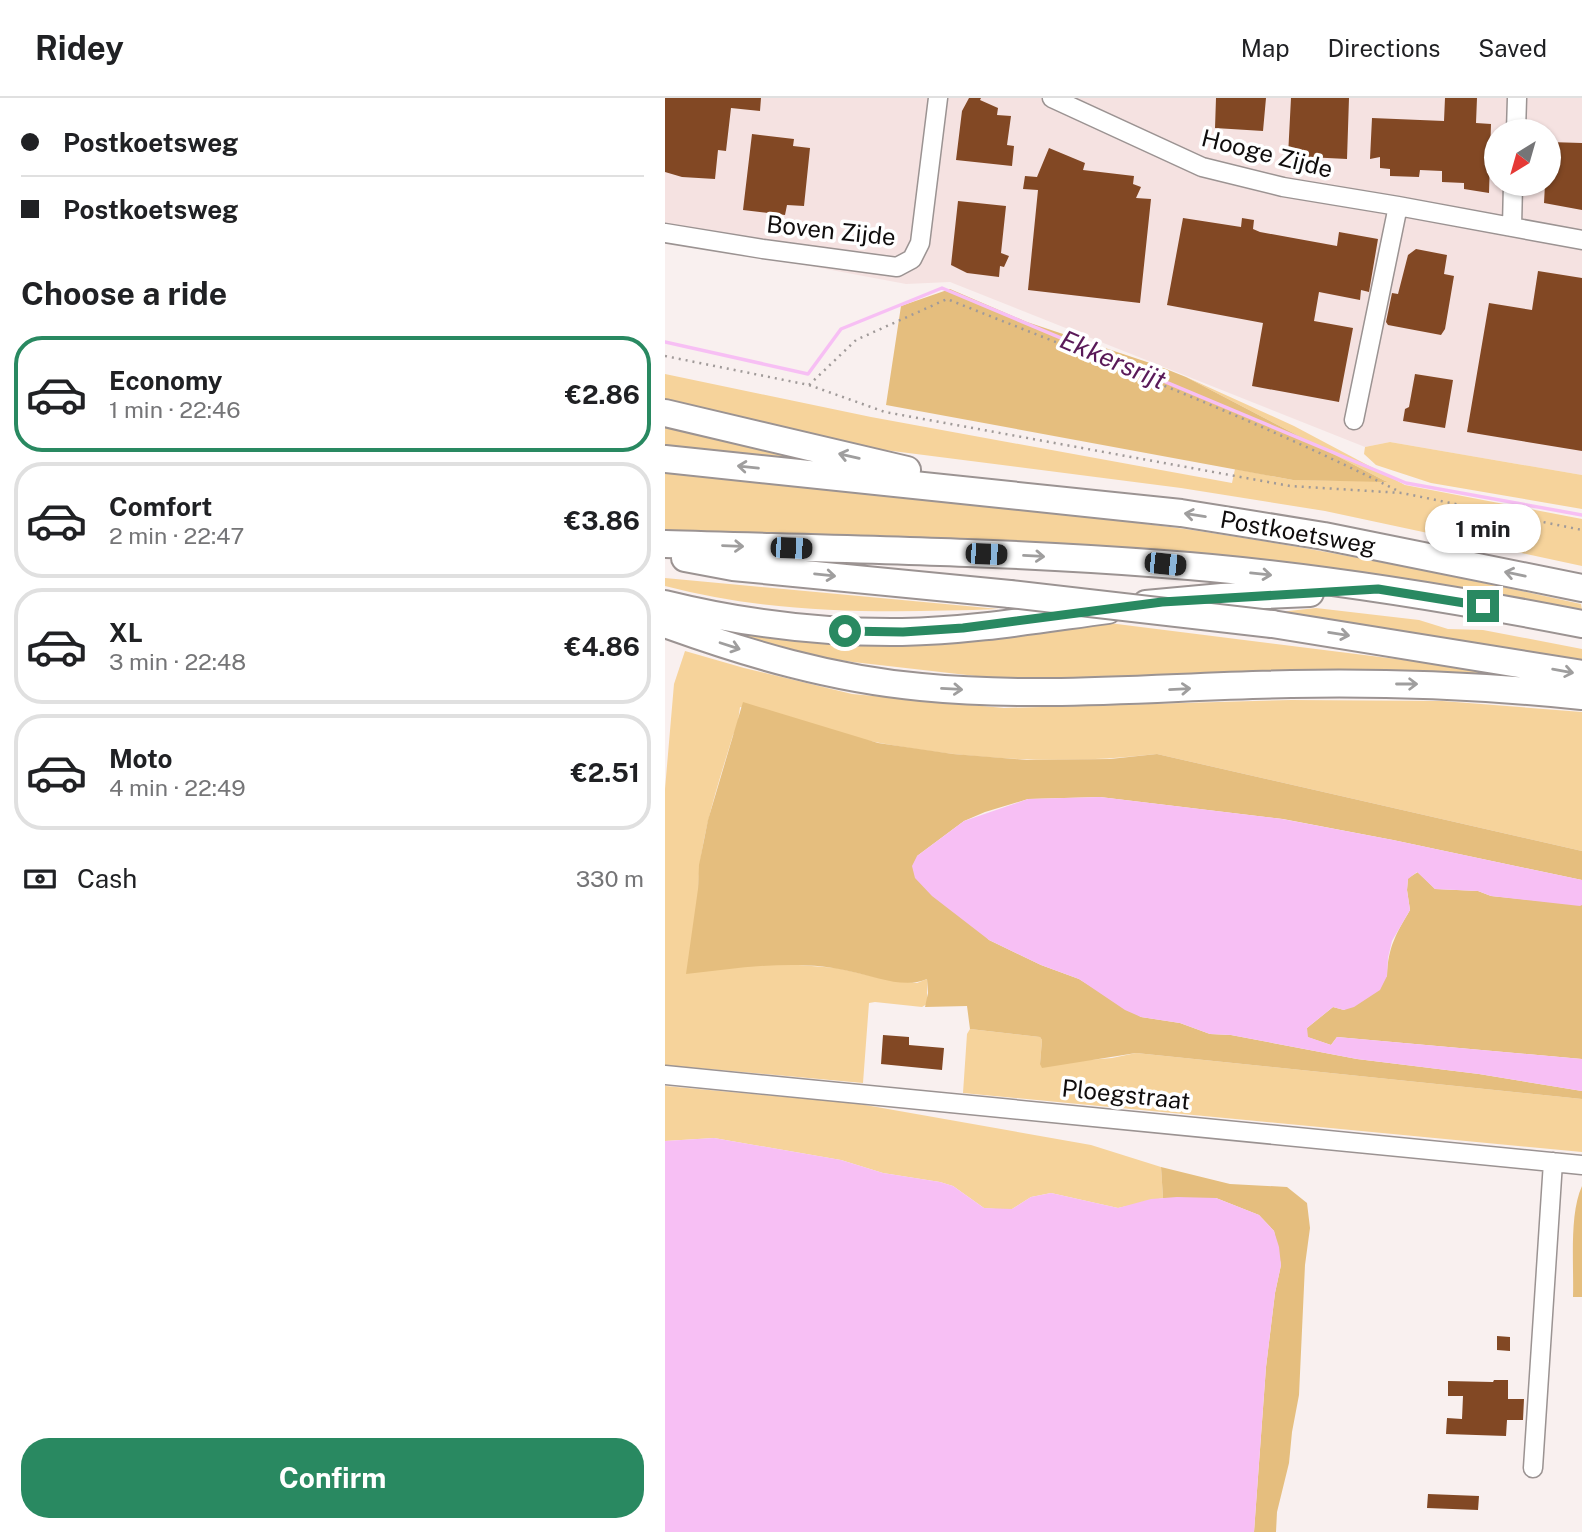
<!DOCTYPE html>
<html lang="en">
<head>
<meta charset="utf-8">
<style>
  body { margin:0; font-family:"Public Sans",sans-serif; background:#f6f6f6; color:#202124; height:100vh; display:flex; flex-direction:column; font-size:26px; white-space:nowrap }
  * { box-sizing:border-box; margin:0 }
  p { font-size:23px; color:#757577 }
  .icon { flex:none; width:38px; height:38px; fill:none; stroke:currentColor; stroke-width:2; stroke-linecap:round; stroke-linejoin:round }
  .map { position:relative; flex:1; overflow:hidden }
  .drawer { display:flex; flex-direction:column; background:#fff; width:665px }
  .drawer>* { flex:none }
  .banner { display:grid; align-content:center; height:154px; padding:0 21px; background:#fff }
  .needle { width:46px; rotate:217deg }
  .fabs { position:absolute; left:819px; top:21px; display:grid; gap:14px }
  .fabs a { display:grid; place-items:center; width:77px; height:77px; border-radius:50%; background:#fff; box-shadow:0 2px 5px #0004; font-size:35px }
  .end { position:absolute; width:32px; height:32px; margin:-16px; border:9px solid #298961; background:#fff; box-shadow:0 0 0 4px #fff }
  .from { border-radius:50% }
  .bubble { position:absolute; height:49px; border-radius:24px; background:#fff; box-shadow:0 2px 5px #0004; font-size:23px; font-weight:700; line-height:49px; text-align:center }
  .car { position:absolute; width:21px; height:42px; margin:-21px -10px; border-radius:9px; box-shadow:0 0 5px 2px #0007; background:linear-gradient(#222 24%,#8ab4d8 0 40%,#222 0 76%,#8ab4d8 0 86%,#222 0) }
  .banner b { display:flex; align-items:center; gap:24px; height:66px; font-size:26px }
  .banner b+b { border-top:2px solid #e0e0e0 }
  .banner i { width:18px; height:18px; background:#202124 }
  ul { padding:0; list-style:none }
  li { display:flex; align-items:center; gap:21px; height:116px; margin:0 14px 10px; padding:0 7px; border:4px solid #e0e0e0; border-radius:28px }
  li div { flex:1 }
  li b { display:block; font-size:26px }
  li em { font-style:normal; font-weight:700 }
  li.active { border-color:#298961 }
  li>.icon { width:63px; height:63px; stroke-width:1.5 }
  h2 { padding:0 21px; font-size:32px; line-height:84px }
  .pay { display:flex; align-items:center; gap:18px; height:77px; padding:0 21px; font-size:26px }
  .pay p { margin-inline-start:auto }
  .button { display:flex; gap:14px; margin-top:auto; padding:14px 21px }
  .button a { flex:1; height:80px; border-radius:28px; background:#298961; color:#fff; font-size:28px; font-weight:700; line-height:80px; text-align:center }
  header { display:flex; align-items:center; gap:42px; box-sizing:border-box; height:98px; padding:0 35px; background:#fff; border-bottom:2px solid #e0e0e0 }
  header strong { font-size:33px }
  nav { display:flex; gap:38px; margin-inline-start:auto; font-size:24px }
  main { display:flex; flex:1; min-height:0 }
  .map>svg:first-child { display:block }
</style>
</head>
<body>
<header>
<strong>Ridey</strong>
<nav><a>Map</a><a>Directions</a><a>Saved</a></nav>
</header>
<main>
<section class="drawer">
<div class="banner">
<b><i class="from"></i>Postkoetsweg</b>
<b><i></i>Postkoetsweg</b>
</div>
<h2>Choose a ride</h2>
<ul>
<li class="active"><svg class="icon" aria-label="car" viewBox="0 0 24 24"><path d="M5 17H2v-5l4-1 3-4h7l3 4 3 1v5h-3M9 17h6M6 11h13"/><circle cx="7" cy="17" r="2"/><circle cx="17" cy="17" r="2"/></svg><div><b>Economy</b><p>1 min · 22:46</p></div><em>€2.86</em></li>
<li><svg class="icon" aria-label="car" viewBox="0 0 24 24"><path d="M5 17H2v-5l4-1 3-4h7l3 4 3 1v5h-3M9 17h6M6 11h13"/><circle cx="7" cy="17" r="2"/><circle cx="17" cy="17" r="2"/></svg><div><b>Comfort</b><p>2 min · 22:47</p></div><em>€3.86</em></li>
<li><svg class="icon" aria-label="car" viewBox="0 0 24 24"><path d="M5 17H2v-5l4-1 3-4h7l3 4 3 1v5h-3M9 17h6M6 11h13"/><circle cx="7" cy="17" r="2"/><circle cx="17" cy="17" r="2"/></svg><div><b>XL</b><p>3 min · 22:48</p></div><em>€4.86</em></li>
<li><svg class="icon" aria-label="car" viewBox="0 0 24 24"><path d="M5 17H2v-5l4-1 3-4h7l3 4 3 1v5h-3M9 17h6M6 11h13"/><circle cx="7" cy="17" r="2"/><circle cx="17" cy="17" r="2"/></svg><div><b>Moto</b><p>4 min · 22:49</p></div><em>€2.51</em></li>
</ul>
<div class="pay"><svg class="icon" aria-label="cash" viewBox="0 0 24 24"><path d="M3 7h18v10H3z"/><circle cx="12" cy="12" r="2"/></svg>Cash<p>330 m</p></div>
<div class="button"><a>Confirm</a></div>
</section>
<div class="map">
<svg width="917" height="1434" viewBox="0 0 917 1434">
  <rect width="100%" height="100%" fill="#f9f0ef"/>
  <path fill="#f5e2e1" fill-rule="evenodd" d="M0,0H917V377L725,344L700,349L285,184L241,186L0,141ZM831,33H884V86H831Z"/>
  <path fill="#f6d39b" d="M0,276L206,319L567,385L570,371L628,382L720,383L521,279L629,328L740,387L917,421V468L660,413L516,390L157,344L0,306Z
    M0,323L215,371L0,347Z
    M725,344L917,377V411L766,385L711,367L699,356L700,349Z
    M0,373C168,393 337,407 505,429C643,448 780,476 916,506L917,512L799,492L0,436Z
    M0,480L334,511C220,515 111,517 0,488Z
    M651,510L754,522L783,531L818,532L917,551V565L595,516Z
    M428,523L779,567L860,580L444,585L337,581L188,564L117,553L36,528Z
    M20,553L79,570L187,596L339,610L626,602L777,603L917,614V753L492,656C400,667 306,662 215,645C168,636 122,621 75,609L72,630L68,637C53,687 35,738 33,791L121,866L172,870L224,882L252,885L262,881V906L257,909L210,904L204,905L198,985L0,967V691L9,586Z
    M305,931L375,939L377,942L375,966L447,960L471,955L917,1001V1054L298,995L302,936Z
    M0,988L189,1005L426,1047L496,1069L498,1100L453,1110L386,1095L366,1099L347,1111H331L319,1110L288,1088L275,1084L218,1075L176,1062L49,1040L0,1043Z"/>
  <path fill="#e5be7e" d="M285,191L362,224L491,267L521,279L722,384L628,382L221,307L236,208Z
    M78,604L213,645L288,656L362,662L445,661L492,656L917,753V782L728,742L618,721L435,699L363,701L320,714L299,723L252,758L324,842L376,867L414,881L476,919L515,925L545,936L566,937L692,961L814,976L917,993V1001L471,955L377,970L375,966L377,942L375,939L305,931L302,908L260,909L263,895L262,881C239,891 212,879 188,874C134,860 77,870 21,876L33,791L34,767L43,722Z
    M753,774L770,791L813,793L826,798L917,807V961L672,939L666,947L642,939V930L668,909L679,912L722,878C723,849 731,836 745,812L742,792L743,780Z
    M496,1069L565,1086L622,1089L642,1105L645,1130L640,1167L634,1297L627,1334L624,1365L612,1414L611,1434H589L601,1269L610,1195L616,1167L609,1133L594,1117L551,1100H498Z
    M917,1088V1199H908C909,1167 904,1116 917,1088Z"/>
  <path fill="#f7bff4" d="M435,699L617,721L728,742L917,782V807L915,808L826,798L813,793L770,791L752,774L743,781L742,792L745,812L727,843L723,860L722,878L715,892L689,909L679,912L668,909L642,930L643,939L666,947L672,939L917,961V993L814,976L692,961L566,937L545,936L515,925L476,919L460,912L414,881L376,867L324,842L267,798L250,780L247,768L252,758L299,723L363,701Z
    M49,1040L176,1062L218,1075L275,1084L288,1088L319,1110L347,1111L366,1099L386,1095L453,1110L486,1101L512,1099L551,1100L594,1117L609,1133L614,1149L616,1167L610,1195L601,1269L589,1434H0V1043Z"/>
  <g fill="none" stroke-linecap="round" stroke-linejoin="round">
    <path stroke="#f7bff4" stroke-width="3.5" d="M0,244L143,276L176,231L277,190L741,385L917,417"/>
  </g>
  <path fill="#824824" d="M0,0H96L95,13L66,10L61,53L53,52L50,81L17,79L0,74Z
    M304,0H316L315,2L333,10L332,17L346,18L342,47L349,48L347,68L291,62L297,13Z
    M551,0H601L598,33L550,30Z
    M626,0H684L682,61L623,58Z
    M780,0H812L811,25L826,26L824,95L799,91V85L777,84V73L755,72L754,79L725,78V71L715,70V59L705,61L707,20L779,23Z
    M87,36L129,41L128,48L145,50L139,108L122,107L120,117L78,112Z
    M884,44L917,45V112L879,105L880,86H884Z
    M384,50L420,65L418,72L469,78L468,86L476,89L471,100L486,101L475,205L363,192L373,92L358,91L360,78L372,79Z
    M293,103L341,108L336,155L344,158L339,169L335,168L334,179L302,175L286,167Z
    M518,120L576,129L577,120L589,122L588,131L595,134L672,148L674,134L713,141L704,194L696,192L695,202L654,194L649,223L688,230L674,304L587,288L598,225L502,207Z
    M751,151L782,157L779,176L789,178L780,231L776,237L723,227L721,224L727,195L733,196L743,157Z
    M873,173L917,180V353L802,334L824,205L867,212Z
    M750,276L788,282L780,330L738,323L740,311L744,309Z
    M218,937L244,939V947L279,950L277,972L216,966Z
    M832,1238L845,1239V1253L832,1252Z
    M829,1282H843V1301H859L858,1322H842L841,1338L781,1336L782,1320L797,1321L798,1298H783V1283L828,1284Z
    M763,1396L814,1398L813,1412L762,1410Z"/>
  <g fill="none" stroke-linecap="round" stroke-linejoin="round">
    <defs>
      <path id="minor" d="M387,0L537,69L618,89L733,108L917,142
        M851,33L852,0
        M847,129L848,86
        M0,135L98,151L232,169L247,161L255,145L273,0
        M689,322L733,108
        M0,977L917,1067
        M868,1370L888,1064"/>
      <path id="highway" d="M0,315L242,372
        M0,361L516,415L659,438L917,490
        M0,446C166,451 332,453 498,466C638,476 779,499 917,526
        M20,460L68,469L345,496
        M0,506C77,525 157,535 237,534C305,533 375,521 443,512
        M481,506L557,499L645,495
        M0,526C83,556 168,581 256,589C381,601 502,588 626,586C724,584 820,588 917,598
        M607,526L917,576"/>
    </defs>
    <use href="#minor" stroke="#9b9392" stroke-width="21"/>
    <use href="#highway" stroke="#9b9392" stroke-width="30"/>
    <path stroke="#a09a99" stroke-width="2.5" stroke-dasharray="2 5" stroke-linecap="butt" d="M0,258L144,287L220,314L625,388L737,395L917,432
      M144,287L191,242L282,201C435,262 589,320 735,394"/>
    <use href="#minor" stroke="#fff" stroke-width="18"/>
    <use href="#highway" stroke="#fff" stroke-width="26"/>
    <defs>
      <path id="highway-bridge" d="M345,496L607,526"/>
    </defs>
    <use href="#highway-bridge" stroke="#9b9392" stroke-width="30" stroke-linecap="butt"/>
    <use href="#highway-bridge" stroke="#fff" stroke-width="26"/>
  </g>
  <defs><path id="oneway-shaft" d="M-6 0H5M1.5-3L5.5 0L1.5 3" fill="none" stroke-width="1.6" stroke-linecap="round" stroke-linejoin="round" transform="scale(1.75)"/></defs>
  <g stroke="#9f9e9e">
    <use href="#oneway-shaft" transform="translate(184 358) rotate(-167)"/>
    <use href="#oneway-shaft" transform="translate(83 369) rotate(-174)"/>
    <use href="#oneway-shaft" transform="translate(530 417) rotate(-171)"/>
    <use href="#oneway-shaft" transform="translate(68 448) rotate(2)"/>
    <use href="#oneway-shaft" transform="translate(369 458) rotate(3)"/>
    <use href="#oneway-shaft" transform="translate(596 476) rotate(6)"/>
    <use href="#oneway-shaft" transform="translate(850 476) rotate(-168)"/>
    <use href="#oneway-shaft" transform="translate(160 477) rotate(6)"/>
    <use href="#oneway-shaft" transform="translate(674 536) rotate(9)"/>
    <use href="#oneway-shaft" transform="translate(65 548) rotate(18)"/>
    <use href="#oneway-shaft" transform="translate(898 573) rotate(10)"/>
    <use href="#oneway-shaft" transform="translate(742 586)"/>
    <use href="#oneway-shaft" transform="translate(287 591) rotate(3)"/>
    <use href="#oneway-shaft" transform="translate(515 591) rotate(-3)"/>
  </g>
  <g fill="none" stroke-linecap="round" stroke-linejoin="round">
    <path stroke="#298961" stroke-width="9" d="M180,533L238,534L298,530L497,504L713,491L818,508"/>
  </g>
  <g text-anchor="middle" stroke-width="7" stroke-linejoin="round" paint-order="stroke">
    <g font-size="24" fill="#100d0d" stroke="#fff">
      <text transform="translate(602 56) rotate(14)" y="8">Hooge Zijde</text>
      <text transform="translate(166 133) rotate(6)" y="8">Boven Zijde</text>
      <text transform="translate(633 435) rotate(10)" y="8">Postkoetsweg</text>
      <text transform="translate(461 997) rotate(6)" y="8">Ploegstraat</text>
    </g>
    <g font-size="26" font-style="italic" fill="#591958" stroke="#fff">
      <text transform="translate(448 262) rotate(23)" y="9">Ekkersrijt</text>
    </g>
  </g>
</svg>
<div class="fabs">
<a><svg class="needle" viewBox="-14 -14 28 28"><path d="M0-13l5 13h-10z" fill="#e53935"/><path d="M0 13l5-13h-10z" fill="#757577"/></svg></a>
</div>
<i class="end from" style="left:180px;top:533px"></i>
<i class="end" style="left:818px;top:508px"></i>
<div class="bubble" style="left:760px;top:406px;width:116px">1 min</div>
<i class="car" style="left:126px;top:450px;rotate:92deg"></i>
<i class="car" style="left:321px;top:456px;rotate:92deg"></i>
<i class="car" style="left:500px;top:466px;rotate:96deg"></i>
</div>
</main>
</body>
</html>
